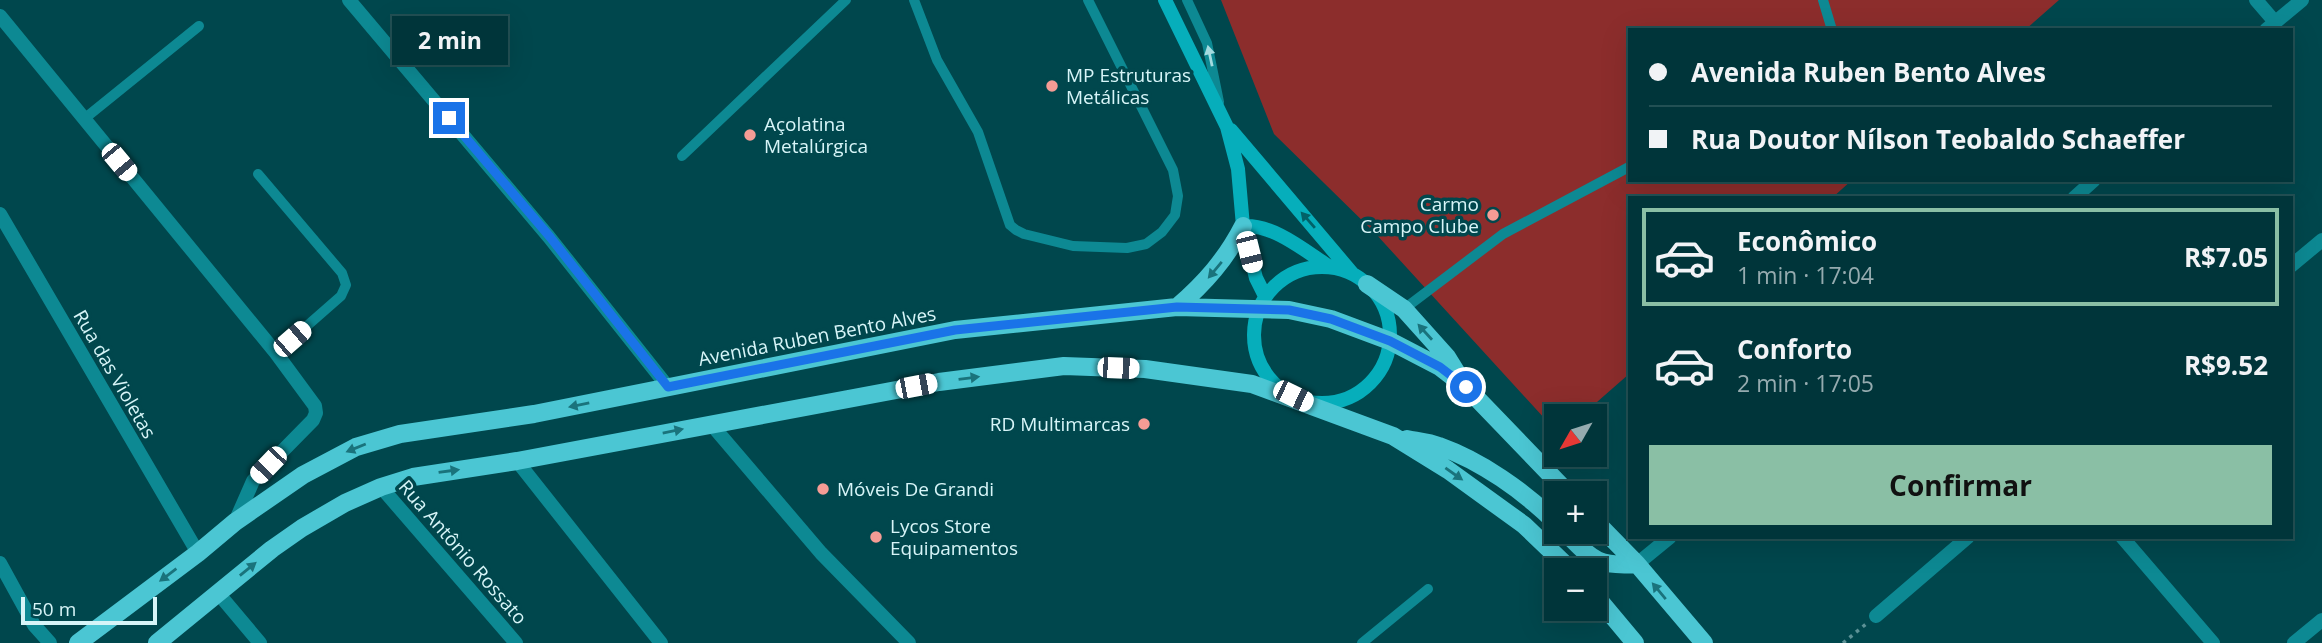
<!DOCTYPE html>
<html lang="pt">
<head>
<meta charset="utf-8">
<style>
  body { margin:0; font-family:"Open Sans",sans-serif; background:#0e4045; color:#f1f3f6; height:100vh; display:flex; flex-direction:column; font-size:26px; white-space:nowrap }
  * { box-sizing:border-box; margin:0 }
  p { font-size:23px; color:#95abaf }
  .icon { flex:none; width:38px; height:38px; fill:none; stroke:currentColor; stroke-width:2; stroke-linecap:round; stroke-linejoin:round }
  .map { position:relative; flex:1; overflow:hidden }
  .side { position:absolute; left:1628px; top:196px; width:665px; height:343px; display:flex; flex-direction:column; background:#00353a; border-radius:0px; box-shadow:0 7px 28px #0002,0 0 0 2px #225054 }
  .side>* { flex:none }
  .hud { position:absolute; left:1628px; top:28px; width:665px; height:154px; border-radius:0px; box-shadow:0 7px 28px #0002,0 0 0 2px #225054; display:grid; align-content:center; height:154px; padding:0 21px; background:#00353a }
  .needle { width:46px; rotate:231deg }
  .fabs { position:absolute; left:1544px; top:404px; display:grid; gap:14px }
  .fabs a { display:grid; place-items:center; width:63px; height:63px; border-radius:0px; background:#00353a; box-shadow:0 7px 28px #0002,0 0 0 2px #225054; font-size:35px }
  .scale { position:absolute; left:21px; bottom:18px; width:136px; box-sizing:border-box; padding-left:7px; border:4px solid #d7f5f8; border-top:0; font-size:19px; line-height:24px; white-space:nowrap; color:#d7f5f8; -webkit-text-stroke:5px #00474d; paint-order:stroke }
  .end { position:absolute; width:32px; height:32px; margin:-16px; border:9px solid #1a73e8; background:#fff; box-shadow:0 0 0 4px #fff }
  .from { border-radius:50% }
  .bubble { position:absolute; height:49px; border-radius:0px; background:#00353a; box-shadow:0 7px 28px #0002,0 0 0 2px #225054; font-size:23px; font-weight:700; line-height:49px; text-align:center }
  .car { position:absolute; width:21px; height:42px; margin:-21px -10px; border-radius:9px; box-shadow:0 0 5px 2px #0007; background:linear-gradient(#fff 24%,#345 0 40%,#fff 0 76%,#345 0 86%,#fff 0) }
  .hud b { display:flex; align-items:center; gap:24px; height:66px; font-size:26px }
  .hud b+b { border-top:2px solid #225054 }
  .hud i { width:18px; height:18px; background:#f1f3f6 }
  ul { padding:12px 0 0; list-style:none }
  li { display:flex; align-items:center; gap:21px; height:98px; margin:0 14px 10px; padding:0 7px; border:4px solid transparent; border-radius:0px }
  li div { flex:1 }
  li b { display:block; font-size:26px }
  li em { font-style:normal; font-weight:700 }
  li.on { border-color:#8abfa5 }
  li>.icon { width:63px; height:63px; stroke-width:1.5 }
  .cta { display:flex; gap:14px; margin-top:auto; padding:14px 21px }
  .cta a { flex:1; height:80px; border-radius:0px; background:#8abfa5; color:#111; font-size:28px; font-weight:700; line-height:80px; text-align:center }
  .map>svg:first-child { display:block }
</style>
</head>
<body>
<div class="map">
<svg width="2322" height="643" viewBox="0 0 2322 643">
  <rect width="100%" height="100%" fill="#00474d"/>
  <path fill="#8c2d2c" d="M1221,0H2059L2025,30H1629V180H1852L1832,198H1629V374L1581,416H1556V431L1375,233L1274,134Z"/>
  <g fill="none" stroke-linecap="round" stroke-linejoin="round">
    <path stroke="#5c9196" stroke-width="3.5" stroke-dasharray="3.5 5" stroke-linecap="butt" d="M1843,643L1866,624"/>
    <path stroke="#0d8993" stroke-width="10" d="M914,0L937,60L978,132L1010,225L1016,230L1024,234L1073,246L1127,248L1146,244L1162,232L1175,215L1178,196L1173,170L1088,0
      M1187,0L1207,43L1219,102
      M1823,0L1832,30
      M84,119L199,26
      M682,156L846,0
      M258,174L342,273L346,285L341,296L276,353
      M1404,309L1503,234L1629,167
      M1362,643L1428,589"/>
    <path stroke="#0d8993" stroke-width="14" d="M349,0L549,237L668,387
      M2256,0L2275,22
      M0,16L276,353L315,406L316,413L313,420L253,481L235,522
      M2266,30L2302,0
      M2074,198L2094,180
      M0,214L198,553
      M2291,266L2322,240
      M711,424L821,553L909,643
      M517,461L661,643
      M381,487L516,643
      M2122,537L2213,643
      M0,563L34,625L50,643
      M1637,564L1670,537
      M218,593L260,643
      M1876,616L1968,537
      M2294,643L2322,620"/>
    <path stroke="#06aebb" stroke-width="14" d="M1165,0L1227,127L1238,169L1243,226L1256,278L1265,296
      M1231,130L1352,273
      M1243,226C1274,224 1305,251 1330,267
      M1254 335a68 68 0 1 1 136 0a68 68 0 1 1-136 0Z"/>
    <path stroke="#4bc6d3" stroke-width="18" d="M1367,284L1404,309L1447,357L1460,378
      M1177,307C1205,283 1226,259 1243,226
      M1407,439C1417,441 1429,442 1439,446C1481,461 1524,491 1556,523
      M1594,520L1637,564L1704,643
      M1565,532C1592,559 1596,567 1637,564
      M1594,594L1635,643
      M78,643L198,553L235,522L303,475L356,447L400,434L534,414L955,330L1177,307L1289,310L1331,319L1390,341L1440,367L1466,387L1569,494
      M157,643L272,549L302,528L345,503L381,487L413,477L517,461L939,382L1064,366L1145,369L1252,384L1393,436L1448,470L1524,525L1571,570"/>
  </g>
  <defs><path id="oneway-solid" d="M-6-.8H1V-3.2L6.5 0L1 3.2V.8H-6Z" transform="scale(1.75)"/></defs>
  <use fill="#a4dadf" href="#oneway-solid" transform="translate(1210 56) rotate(-102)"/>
  <use fill="#026168" href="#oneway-solid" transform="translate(1308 220) rotate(-131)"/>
  <g fill="#1a737c">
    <use href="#oneway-solid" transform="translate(1215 270) rotate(130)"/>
    <use href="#oneway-solid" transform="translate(1425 332) rotate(-132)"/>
    <use href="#oneway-solid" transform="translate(969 378) rotate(-7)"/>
    <use href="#oneway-solid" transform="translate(579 405) rotate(168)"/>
    <use href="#oneway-solid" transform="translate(673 431) rotate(-11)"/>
    <use href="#oneway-solid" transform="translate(356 448) rotate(158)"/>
    <use href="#oneway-solid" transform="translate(449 471) rotate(-8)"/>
    <use href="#oneway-solid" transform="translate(1454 474) rotate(35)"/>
    <use href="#oneway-solid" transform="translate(248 569) rotate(-39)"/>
    <use href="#oneway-solid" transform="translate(168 575) rotate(143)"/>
    <use href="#oneway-solid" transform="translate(1659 591) rotate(-130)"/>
  </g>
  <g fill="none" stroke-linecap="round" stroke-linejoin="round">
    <path stroke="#1a73e8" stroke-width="9" d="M449,118L550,237L668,387L955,330L1177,307L1289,310L1331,319L1390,341L1440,367L1466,387"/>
  </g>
  <g fill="#f59c95" stroke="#00474d" stroke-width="2.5">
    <circle cx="1052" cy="86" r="7"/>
    <circle cx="750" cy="135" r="7"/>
    <circle cx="1493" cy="215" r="7"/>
    <circle cx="1144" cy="424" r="7"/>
    <circle cx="823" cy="489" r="7"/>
    <circle cx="876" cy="537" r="7"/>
  </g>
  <g text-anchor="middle" stroke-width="7" stroke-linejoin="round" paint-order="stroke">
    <g font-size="19" fill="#d7f5f8" stroke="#00474d" text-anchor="start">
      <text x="1066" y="82">MP Estruturas<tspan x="1066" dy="22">Metálicas</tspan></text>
      <text x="764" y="131">Açolatina<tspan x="764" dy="22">Metalúrgica</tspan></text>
      <text x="1479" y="211" text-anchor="end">Carmo<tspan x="1479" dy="22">Campo Clube</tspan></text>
      <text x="1130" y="431" text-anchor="end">RD Multimarcas</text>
      <text x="837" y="496">Móveis De Grandi</text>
      <text x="890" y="533">Lycos Store<tspan x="890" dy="22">Equipamentos</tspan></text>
    </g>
    <g font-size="19" fill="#d7f5f8" stroke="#00474d">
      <text transform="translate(817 336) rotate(-11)" y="7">Avenida Ruben Bento Alves</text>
      <text transform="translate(115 374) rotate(60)" y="7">Rua das Violetas</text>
      <text transform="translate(463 552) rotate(49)" y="7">Rua Antônio Rossato</text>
    </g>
  </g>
</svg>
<div class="fabs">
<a><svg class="needle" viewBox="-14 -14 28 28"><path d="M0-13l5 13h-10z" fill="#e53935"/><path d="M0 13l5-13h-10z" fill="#95abaf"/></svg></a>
<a>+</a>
<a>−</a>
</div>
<div class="scale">50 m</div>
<i class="end from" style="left:1466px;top:387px"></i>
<i class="end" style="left:449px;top:118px"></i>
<div class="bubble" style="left:392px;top:16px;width:116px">2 min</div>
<i class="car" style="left:119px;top:162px;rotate:140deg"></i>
<i class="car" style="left:1249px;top:252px;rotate:166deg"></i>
<i class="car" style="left:292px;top:339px;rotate:49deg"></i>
<i class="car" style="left:1118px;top:368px;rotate:92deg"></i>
<i class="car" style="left:916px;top:386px;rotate:79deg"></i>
<i class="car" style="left:1293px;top:396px;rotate:116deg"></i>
<i class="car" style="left:268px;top:465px;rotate:224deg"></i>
<div class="hud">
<b><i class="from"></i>Avenida Ruben Bento Alves</b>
<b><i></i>Rua Doutor Nílson Teobaldo Schaeffer</b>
</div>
<section class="side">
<ul>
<li class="on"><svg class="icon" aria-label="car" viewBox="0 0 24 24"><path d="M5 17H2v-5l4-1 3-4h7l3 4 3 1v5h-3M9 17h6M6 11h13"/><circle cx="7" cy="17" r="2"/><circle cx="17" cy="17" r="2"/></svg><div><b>Econômico</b><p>1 min · 17:04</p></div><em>R$7.05</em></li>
<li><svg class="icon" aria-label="car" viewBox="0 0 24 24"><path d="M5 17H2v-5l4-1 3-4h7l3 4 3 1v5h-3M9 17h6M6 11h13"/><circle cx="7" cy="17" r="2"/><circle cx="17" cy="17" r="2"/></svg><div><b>Conforto</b><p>2 min · 17:05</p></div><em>R$9.52</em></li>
</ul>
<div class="cta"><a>Confirmar</a></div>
</section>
</div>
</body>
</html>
